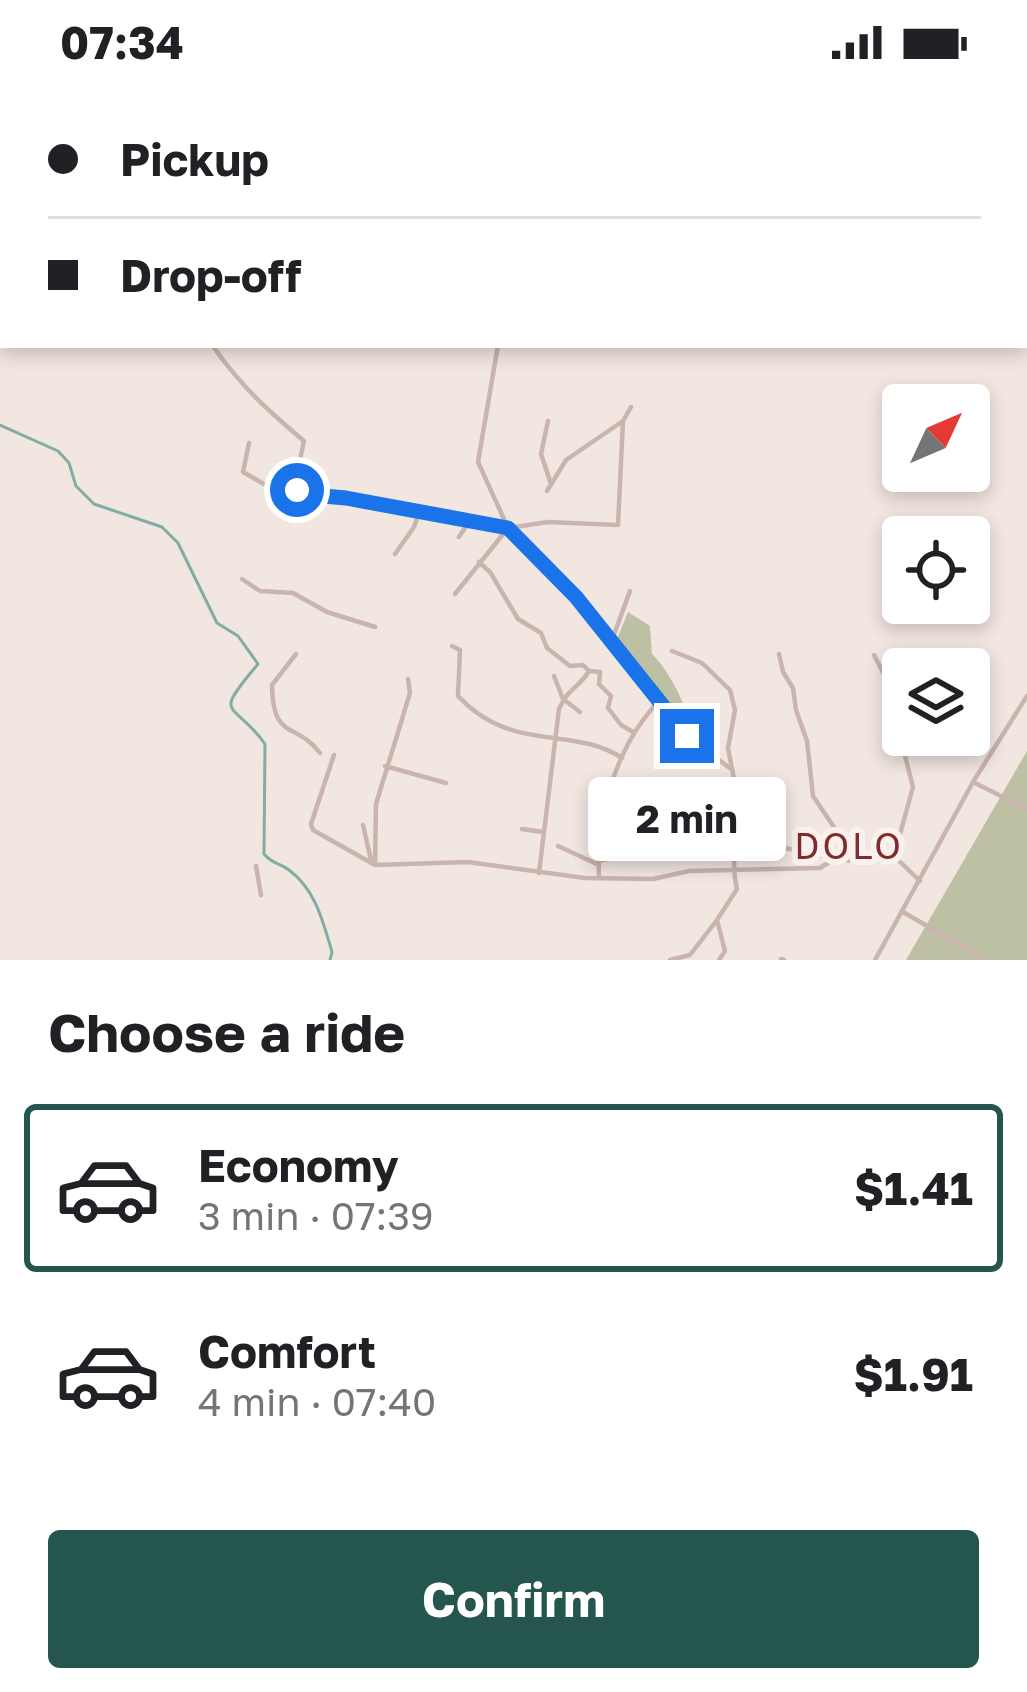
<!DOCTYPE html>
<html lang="en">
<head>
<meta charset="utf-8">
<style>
  body { margin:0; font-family:"Golos Text",sans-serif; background:#f2f2f2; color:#202124; height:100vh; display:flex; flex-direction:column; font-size:45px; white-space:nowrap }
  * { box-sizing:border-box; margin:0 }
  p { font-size:39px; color:#757577 }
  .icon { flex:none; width:66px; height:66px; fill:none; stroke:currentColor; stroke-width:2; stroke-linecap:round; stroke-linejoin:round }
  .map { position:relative; height:876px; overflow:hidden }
  .details { display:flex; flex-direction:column; background:#fff; flex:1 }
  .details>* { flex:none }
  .top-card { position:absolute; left:0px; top:0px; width:1029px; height:264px; box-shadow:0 6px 18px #0003; display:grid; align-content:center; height:264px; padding:0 48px; background:#fff }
  .needle { width:78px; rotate:46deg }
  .fabs { position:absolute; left:882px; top:300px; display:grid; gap:24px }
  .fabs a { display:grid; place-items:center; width:108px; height:108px; border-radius:12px; background:#fff; box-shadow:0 6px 18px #0003; font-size:60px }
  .end { position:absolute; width:54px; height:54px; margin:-27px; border:15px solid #1a73e8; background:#fff; box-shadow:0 0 0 6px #fff }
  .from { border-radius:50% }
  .bubble { position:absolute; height:84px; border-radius:12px; background:#fff; box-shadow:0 6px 18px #0003; font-size:39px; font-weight:700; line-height:84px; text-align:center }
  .top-card b { display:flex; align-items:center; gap:42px; height:114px; font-size:45px }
  .top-card b+b { border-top:3px solid #e0e0e0 }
  .top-card i { width:30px; height:30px; background:#202124 }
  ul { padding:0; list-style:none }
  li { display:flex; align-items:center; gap:36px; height:168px; margin:0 24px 18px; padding:0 24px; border:6px solid transparent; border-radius:12px }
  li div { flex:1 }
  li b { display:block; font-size:45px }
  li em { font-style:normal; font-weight:700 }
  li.on { border-color:#25564d }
  li>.icon { width:108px; height:108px; stroke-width:1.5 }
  h2 { padding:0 48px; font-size:54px; line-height:144px }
  .primary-button { display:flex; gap:24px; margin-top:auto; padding:24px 48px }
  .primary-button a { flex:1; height:138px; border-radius:12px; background:#25564d; color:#fff; font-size:48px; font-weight:700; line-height:138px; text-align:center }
  .status { display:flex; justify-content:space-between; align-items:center; height:84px; padding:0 60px; background:#fff; direction:ltr }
  .status svg { height:33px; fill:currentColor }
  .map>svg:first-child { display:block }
</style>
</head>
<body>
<div class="status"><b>07:34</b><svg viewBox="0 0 49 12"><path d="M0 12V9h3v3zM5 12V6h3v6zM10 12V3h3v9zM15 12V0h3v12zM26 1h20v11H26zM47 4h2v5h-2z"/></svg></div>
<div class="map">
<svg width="1027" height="876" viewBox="0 0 1027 876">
  <rect width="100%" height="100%" fill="#f2e6e1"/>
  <path fill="#bdc0a2" d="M628,528L650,542L652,570C667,584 683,615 689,635L684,640L617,555Z
    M1027,667V876H906Z"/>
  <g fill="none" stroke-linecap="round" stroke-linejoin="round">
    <path stroke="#83aca4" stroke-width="3" d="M0,341L58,367L69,379L76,402L94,420L162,443L178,459L217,539L238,552L258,580C211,636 233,615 265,660L264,770C272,780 280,779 289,786C316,806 323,838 332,868L330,876"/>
    <path stroke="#c9b4ae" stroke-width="4.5" d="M166,3L168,0
      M441,3V0
      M0,106L3,105
      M0,192H3
      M212,261C241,302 266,325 304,357L296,393L300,410
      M498,261L478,378L508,444L576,513L687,652L731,685
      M548,337L541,370L551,400
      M623,337L631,323
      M249,359L243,388L278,408L321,410L494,439L505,445
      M459,453L470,436
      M395,470L414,443L419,429
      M479,478L490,488L518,535L541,549L547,564L570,582L583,581L589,587L600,588L599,600L611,612L608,624L621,641L633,648
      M242,495L260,507L293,509L327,528L375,543
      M455,510L508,444L548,438L618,441L623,337L566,376L547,407
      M612,556L630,507
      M452,562L460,566L458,612C512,670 572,641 622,674
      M672,567L702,579L730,606L735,626L728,664L745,752C760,765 772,762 790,765C826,771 858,785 894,772L920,797
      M296,570L272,601C273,658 296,637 320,669
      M779,570L783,588L793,604L796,626L807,657L813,712L846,761L851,776
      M874,571L903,627
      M554,592L563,615L580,628
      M334,671L311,740L313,746L375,781L468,778L585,794L653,795L689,787L820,784L831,777
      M385,682L446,699
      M973,698L1027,725
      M363,741L371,776
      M522,745L543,748
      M558,762L599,781
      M894,772L913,703L901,656L906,651
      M599,777L623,771
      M375,781L376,720L410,609L408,595
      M256,782L261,811
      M539,789L559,625C569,603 578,605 589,587
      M599,792C596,730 617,660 660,616
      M903,828L986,876
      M781,875L784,876
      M670,876L690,871L717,836
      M719,876L725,867L717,836L737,805C733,787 731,766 745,752
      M875,876L973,698L1027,612"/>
  </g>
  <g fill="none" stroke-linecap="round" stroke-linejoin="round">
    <path stroke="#1a73e8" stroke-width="15" d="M297,406L300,410L346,414L508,444L576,513L687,652"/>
  </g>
  <g text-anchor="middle" stroke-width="12" stroke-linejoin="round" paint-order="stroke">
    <g font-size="36" letter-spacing="3" fill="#802c2d" stroke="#f9f1ee">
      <text x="849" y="775">DOLO</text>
    </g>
  </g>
</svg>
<div class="fabs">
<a><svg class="needle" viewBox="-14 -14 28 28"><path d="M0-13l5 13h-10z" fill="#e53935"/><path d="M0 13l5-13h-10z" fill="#757577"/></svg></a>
<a><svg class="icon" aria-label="locate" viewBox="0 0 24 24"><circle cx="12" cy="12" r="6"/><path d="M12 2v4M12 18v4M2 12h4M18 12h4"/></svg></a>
<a><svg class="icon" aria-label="layers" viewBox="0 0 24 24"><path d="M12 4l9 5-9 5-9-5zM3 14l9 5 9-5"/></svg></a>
</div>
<i class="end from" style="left:297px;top:406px"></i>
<i class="end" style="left:687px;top:652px"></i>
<div class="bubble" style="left:588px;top:693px;width:198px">2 min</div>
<div class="top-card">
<b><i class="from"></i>Pickup</b>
<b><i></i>Drop-off</b>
</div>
</div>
<section class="details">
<h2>Choose a ride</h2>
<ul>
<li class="on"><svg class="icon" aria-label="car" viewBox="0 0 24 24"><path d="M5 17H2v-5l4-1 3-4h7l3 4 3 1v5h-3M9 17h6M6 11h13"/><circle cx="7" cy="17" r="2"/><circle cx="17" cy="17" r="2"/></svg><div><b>Economy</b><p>3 min · 07:39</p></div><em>$1.41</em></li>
<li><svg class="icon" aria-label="car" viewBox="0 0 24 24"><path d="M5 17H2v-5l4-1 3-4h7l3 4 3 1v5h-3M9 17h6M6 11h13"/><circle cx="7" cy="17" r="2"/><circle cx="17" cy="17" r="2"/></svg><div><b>Comfort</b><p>4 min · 07:40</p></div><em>$1.91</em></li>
</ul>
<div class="primary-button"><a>Confirm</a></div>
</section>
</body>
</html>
